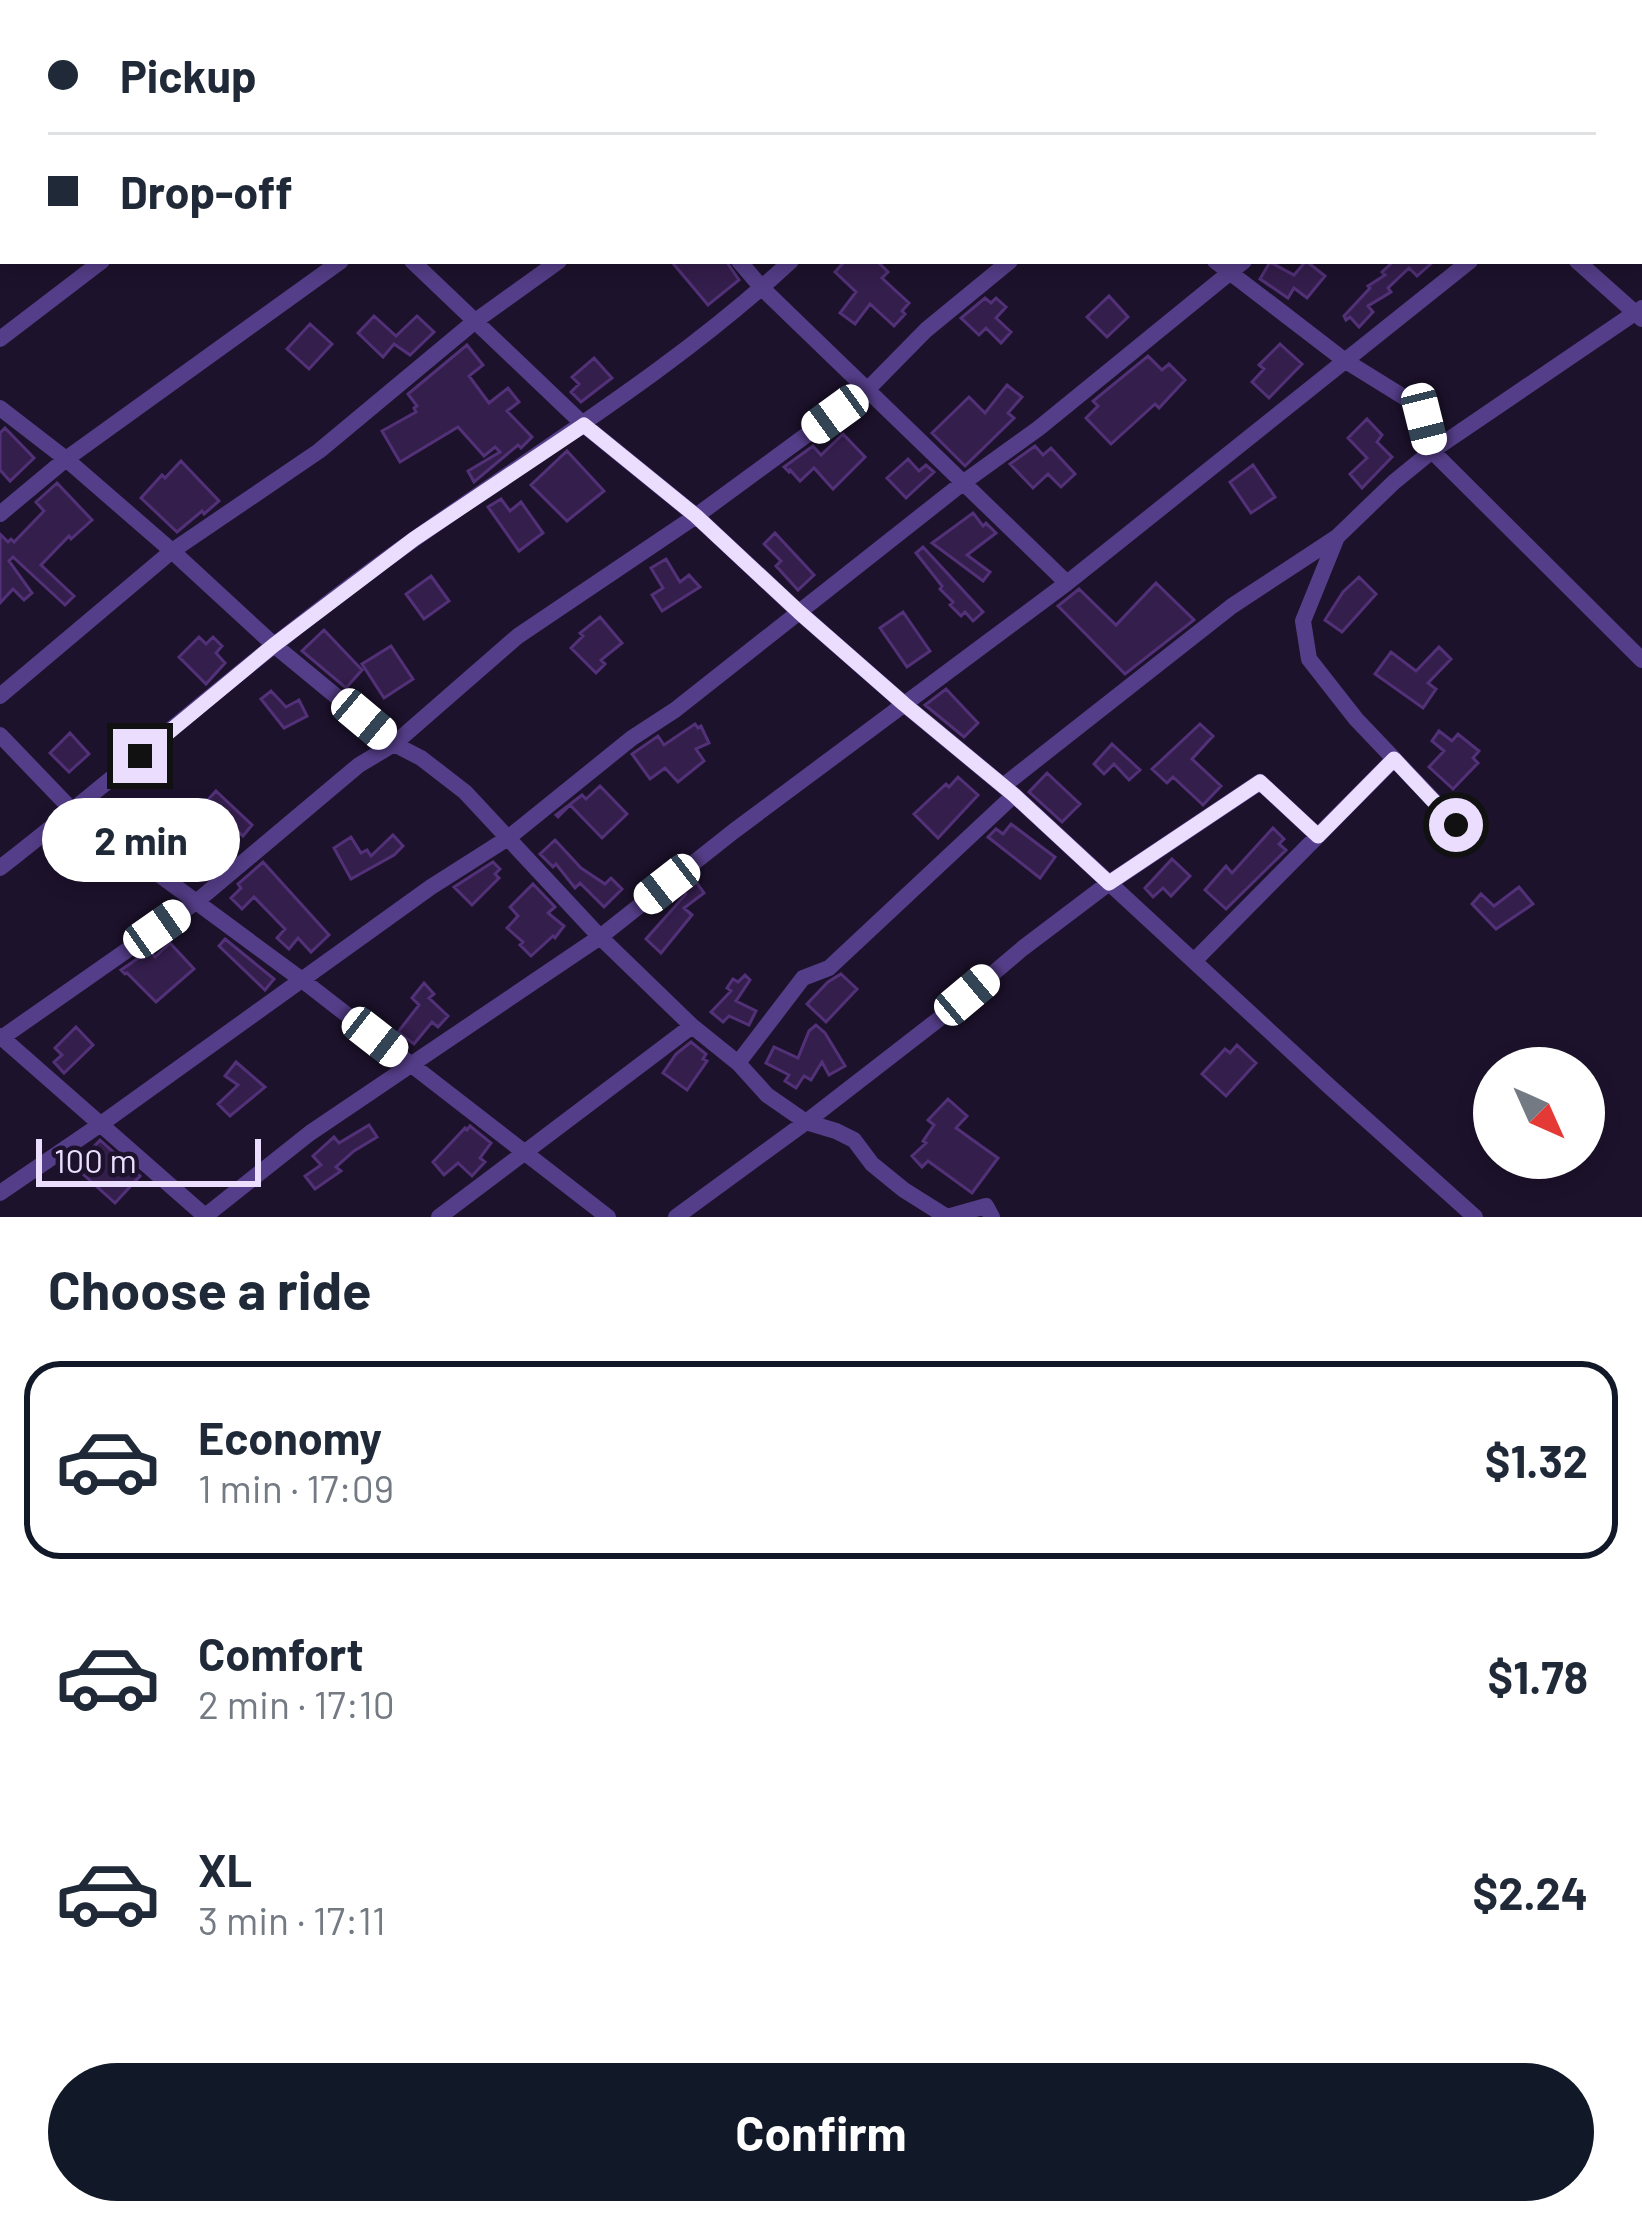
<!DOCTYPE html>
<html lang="en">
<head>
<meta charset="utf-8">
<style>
  body { margin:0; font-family:Barlow,sans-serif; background:#f6f6f7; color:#1f2937; height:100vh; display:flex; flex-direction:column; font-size:45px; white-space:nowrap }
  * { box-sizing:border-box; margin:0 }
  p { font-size:39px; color:#747a83 }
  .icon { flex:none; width:66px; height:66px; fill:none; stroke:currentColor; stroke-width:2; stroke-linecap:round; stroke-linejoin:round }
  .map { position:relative; height:1217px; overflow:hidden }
  .side { display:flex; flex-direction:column; background:#fff; flex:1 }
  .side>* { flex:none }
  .top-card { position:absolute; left:0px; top:0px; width:1644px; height:264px; box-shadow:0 6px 18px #0003; display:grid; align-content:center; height:264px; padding:0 48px; background:#fff }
  .needle { width:78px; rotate:135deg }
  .tools { position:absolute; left:1473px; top:1047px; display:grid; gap:24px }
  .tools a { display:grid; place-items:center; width:132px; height:132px; border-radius:50%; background:#fff; box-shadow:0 6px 18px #0003; font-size:60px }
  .scale { position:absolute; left:36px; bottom:30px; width:225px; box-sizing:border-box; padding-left:12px; border:6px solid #eaddfe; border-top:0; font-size:33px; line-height:42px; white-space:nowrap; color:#eaddfe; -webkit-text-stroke:9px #1d122c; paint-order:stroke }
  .end { position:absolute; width:54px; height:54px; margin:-27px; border:15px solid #eaddfe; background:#111; box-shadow:0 0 0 6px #111 }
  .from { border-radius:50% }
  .bubble { position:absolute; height:84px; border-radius:42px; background:#fff; box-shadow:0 6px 18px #0003; font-size:39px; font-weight:700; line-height:84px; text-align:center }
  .car { position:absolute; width:36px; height:72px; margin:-36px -18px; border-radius:15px; box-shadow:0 0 9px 3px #0007; background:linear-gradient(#fff 24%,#345 0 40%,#fff 0 76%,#345 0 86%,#fff 0) }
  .top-card b { display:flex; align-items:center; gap:42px; height:114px; font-size:45px }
  .top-card b+b { border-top:3px solid #e0e1e3 }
  .top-card i { width:30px; height:30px; background:#1f2937 }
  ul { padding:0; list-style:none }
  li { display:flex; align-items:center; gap:36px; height:198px; margin:0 24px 18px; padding:0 24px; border:6px solid transparent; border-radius:36px }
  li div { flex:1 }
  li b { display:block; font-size:45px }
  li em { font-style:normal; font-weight:700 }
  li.active { border-color:#111827 }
  li>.icon { width:108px; height:108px; stroke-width:1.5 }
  h2 { padding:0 48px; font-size:54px; line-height:144px }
  .button { display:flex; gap:24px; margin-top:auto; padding:24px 48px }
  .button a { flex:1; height:138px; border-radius:72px; background:#111827; color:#fff; font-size:48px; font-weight:700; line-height:138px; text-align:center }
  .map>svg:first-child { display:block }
</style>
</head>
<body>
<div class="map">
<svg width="1642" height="1217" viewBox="0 0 1642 1217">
  <rect width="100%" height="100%" fill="#1d122c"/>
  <path fill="#341e4c" stroke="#523178" stroke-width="3" d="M671,261H726L739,280L708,305Z
    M845,261H877L888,272L882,278L909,303L902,311L905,314L894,326L870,304L855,324L840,313L856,292L835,272Z
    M1306,261L1325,276L1307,298L1294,288L1288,298L1260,279L1270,262L1294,275Z
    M1394,261H1434L1417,276L1409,268L1388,288L1391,292L1368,306L1373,312L1359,327L1350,317L1346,320L1344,316L1370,288L1368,286L1385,275L1382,272Z
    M1109,296L1128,317L1107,337L1087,317Z
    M985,298L991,303L996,298L1006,307L996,318L1011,332L1001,343L986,328L979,335L961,318Z
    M374,316L396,336L417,316L434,332L410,355L394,344L383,357L358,333Z
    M310,324L332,344L309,369L287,349Z
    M1280,344L1302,364L1269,398L1252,382L1264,369L1259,365Z
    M467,345L483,365L469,376L489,403L508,388L519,402L507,411L532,437L521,448L518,445L474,482L468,471L500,452L495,447L484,456L458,427L400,462L382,431L416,412L414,408L417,406L408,394Z
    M1148,356L1162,370L1169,364L1185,380L1159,408L1155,404L1111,444L1086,418L1098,406L1093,401Z
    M594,358L612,378L581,402L571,392L579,384L572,377Z
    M1007,385L1022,397L1008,413L1014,418L965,466L932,433L969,397L985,413Z
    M1367,419L1382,435L1377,442L1392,457L1362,488L1350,474L1367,458L1348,438Z
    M5,428L34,458L10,481L0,470V433Z
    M843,434L865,457L833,489L814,468L800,481L790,470L789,472L784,467L813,446L821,455Z
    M1035,446L1043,455L1051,448L1075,474L1061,487L1048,474L1033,488L1010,464Z
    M567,451L604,491L567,521L531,485Z
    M908,459L919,471L926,465L934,472L906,498L887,478Z
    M181,461L219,501L204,514L202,511L177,532L141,498L162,475L165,478Z
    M1253,465L1275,497L1251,513L1230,482Z
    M57,483L92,520L71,539L69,536L41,565L74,596L65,605L13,557L9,561L32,593L24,600L13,589L0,603V534L8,542L11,539L14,542L44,511L36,502Z
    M501,499L510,511L521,502L543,533L519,551L488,507Z
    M973,513L983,526L986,523L996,533L967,555L990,572L983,581L932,543Z
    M775,533L814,575L798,590L776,566L781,561L764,544Z
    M923,547L983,612L973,621L965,612L961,616L950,605L953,602L940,589L942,586L916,553Z
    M666,559L680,582L689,575L700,587L662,611L652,595L663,588L651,568Z
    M431,576L449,601L424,619L406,594Z
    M1359,577L1376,594L1342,632L1325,620L1343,592Z
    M1156,583L1194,620L1125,674L1058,606L1079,589L1116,625Z
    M903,612L930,651L907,667L880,628Z
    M600,617L622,643L601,660L605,664L596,673L571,648L583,636L580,633Z
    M324,630L362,670L346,688L302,651Z
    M199,637L206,644L213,637L222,646L216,653L225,663L206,684L179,657Z
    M391,646L413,679L384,698L362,664Z
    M1439,647L1451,659L1428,683L1436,689L1423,708L1375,674L1391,652L1416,671Z
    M946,689L978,723L964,737L925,705Z
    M271,691L286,707L299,700L307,716L284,728L261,699Z
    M695,724L698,728L701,726L709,743L696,749L704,761L678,782L665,768L650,779L632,754L658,736L664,745Z
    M1200,724L1213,736L1192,759L1221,786L1203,805L1173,777L1167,783L1152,769Z
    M1439,731L1452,741L1458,734L1479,751L1473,758L1478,763L1453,789L1429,767L1444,751L1432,741Z
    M70,733L89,754L69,772L50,753Z
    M1112,744L1140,770L1129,780L1114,764L1104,774L1094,764Z
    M1047,773L1080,804L1062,822L1029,792Z
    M958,777L978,795L938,838L914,814L946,784L949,787Z
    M600,786L627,814L602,838L570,805L558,817L556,815L582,795L586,799Z
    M216,791L252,825L243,836L206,802Z
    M1011,824L1055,857L1040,878L988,837L996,829L1003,834Z
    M1273,828L1284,839L1279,844L1286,850L1226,909L1205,890L1226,866L1232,873Z
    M393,835L403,846L394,855L351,879L334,848L351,837L361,853L367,850L371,856Z
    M555,840L581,868L605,884L611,878L622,889L604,907L580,883L575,888L556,864L553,867L540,854Z
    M1172,859L1190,876L1171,896L1163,888L1153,897L1145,888Z
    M263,862L329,935L311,952L298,938L289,949L277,938L285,929L254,897L242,909L231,898L241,888L238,884Z
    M493,862L500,869L495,874L499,878L472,905L454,887Z
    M694,879L704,893L684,908L692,915L661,953L646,939L686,894L682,889Z
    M533,884L555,907L548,913L564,926L555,938L553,936L531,956L520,945L523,942L507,928L518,916L510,907Z
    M1519,887L1533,904L1496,929L1472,904L1481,894L1494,906Z
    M225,939L274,979L265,990L219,946Z
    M170,943L194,969L156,1002L127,973L125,974L121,970L150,950L155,957Z
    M841,974L857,989L826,1022L807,1004L828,982Z
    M745,975L750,980L736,1001L756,1011L749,1025L729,1016L723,1022L711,1012L731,991L727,988L733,979L738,982Z
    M424,983L434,994L429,998L448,1016L438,1027L432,1022L414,1044L398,1032L419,1005L412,998Z
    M816,1025L825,1033L845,1066L829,1075L822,1062L811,1080L804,1076L796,1088L785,1081L789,1075L766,1063L774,1047L798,1058L809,1031Z
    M76,1027L93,1045L64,1073L54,1062L62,1055L55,1048Z
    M691,1042L706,1054L703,1059L707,1061L687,1090L663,1073L676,1054Z
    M1237,1045L1256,1063L1226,1096L1202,1074L1225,1049L1230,1053Z
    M236,1062L265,1087L230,1116L218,1104L238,1085L225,1076Z
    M948,1099L967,1116L956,1128L998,1158L972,1193L928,1161L922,1167L912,1156L926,1143L923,1141L934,1125L928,1120Z
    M369,1125L377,1137L354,1151L336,1167L341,1171L315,1189L305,1176L321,1165L313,1156L334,1137L339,1143Z
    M470,1126L491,1143L480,1158L485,1162L472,1176L458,1163L444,1175L433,1162L465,1128L467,1130Z
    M100,1140L140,1176L115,1203L75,1167Z"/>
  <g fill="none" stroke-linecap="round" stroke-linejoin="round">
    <path stroke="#553e89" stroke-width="16" d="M124,0L128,3
      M469,0L473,3
      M827,0L830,3
      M1261,0L1265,3
      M1628,0L1632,3
      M209,3L213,0
      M447,3L451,0
      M661,3L664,0
      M868,3L873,0
      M1119,3L1123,0
      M1335,3L1339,0
      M1560,3L1564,0
      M1641,11L1642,12
      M1641,130L1642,129
      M0,174L3,171
      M412,261L584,425L696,516L799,612L904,704L1014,795L1330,1087L1475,1217
      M739,261L762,288L1067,583
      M1215,261L1344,360L1407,399L1423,419L1432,451L1642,660
      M1577,261L1642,319
      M0,339L102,261
      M0,408L66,459L172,551L274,645L394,744L421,758L465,792L600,937L692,1026L738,1063L767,1095L806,1122L836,1131L854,1140L872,1164L904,1190L947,1217L986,1206L992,1217
      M0,514L66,459L341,261
      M1337,537L1303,621L1309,659L1356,719L1457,825
      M0,696L172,551L319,451L474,322L559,261
      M0,735L73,811L302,980L608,1217
      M1003,786L1232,606L1337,537L1394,482L1432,451L1642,308
      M0,868C140,759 271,640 416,538C543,448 677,367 791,261
      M1194,961L1394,759
      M0,1036L205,1216
      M0,1039L196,902L359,765L394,744L518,636L696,516L835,414L868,389L926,330L1010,261
      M738,1063L803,978L829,968L1014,795
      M0,1193L101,1124L431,887L508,838L632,738L675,710L964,482L1039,428L1244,261
      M204,1217L310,1133L600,937L734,831L1067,583L1470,261
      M439,1217L692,1026
      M676,1217L806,1122L939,1019L1023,948L1109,883L1260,782L1318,836"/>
  </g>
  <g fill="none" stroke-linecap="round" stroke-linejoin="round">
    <path stroke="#eaddfe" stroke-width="15" d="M140,756L274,645L414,539L584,425L696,516L799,612L904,704L1014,795L1109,883L1260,782L1318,836L1394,759L1456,825"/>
  </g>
</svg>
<div class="tools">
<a><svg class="needle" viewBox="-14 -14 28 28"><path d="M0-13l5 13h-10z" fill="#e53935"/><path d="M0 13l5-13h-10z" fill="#747a83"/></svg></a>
</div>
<div class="scale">100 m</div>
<i class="end from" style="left:1456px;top:825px"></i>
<i class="end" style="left:140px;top:756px"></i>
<div class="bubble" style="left:42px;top:798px;width:198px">2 min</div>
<i class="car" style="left:835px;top:414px;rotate:234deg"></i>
<i class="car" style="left:1424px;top:419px;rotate:166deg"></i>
<i class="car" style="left:364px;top:719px;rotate:130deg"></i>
<i class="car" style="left:667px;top:884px;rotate:232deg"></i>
<i class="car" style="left:157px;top:929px;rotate:55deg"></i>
<i class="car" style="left:967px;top:995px;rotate:50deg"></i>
<i class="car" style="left:375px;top:1037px;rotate:128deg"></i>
<div class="top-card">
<b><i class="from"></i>Pickup</b>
<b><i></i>Drop-off</b>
</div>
</div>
<section class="side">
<h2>Choose a ride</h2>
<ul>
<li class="active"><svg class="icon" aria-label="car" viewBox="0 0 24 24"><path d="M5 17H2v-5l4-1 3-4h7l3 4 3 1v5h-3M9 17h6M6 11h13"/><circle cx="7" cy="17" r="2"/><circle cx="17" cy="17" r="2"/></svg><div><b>Economy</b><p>1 min · 17:09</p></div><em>$1.32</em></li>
<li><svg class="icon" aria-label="car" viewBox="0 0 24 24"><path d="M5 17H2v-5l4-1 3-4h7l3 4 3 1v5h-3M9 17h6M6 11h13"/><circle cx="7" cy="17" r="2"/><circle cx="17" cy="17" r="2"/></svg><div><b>Comfort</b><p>2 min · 17:10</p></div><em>$1.78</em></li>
<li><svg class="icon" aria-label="car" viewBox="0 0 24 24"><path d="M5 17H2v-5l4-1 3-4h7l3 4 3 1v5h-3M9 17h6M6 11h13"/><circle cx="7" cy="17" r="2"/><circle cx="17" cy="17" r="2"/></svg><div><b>XL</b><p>3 min · 17:11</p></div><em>$2.24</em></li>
</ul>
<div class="button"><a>Confirm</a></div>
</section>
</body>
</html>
